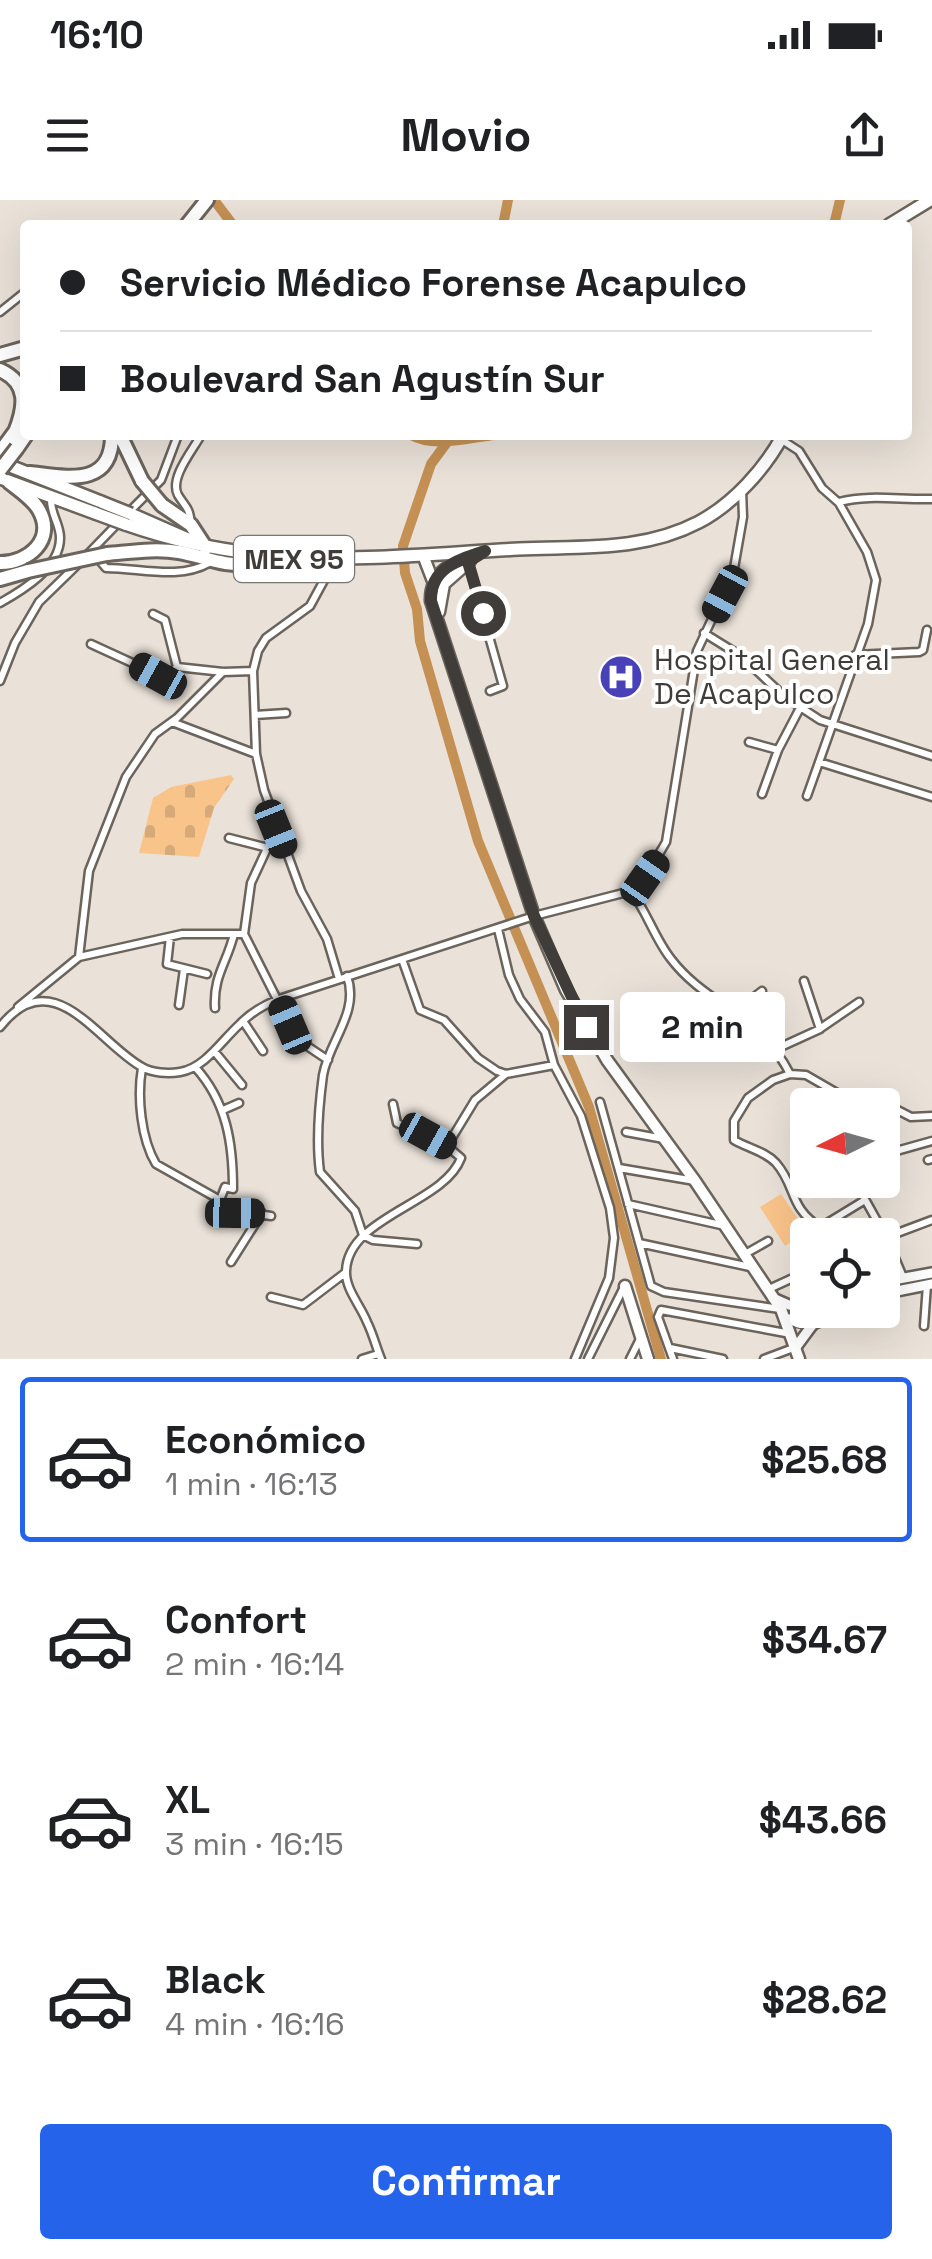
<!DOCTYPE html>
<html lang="es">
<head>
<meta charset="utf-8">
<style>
  body { margin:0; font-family:"Space Grotesk",sans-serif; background:#f2f2f2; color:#202124; height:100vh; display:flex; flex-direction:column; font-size:38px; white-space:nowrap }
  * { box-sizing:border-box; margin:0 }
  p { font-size:32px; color:#757577 }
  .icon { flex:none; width:55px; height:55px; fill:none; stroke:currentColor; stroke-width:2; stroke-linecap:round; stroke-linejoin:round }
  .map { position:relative; height:1159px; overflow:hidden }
  .panel { display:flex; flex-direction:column; background:#fff; flex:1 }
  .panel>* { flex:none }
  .top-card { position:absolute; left:20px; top:20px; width:892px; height:220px; border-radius:10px; box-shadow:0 10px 40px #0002; display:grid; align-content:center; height:220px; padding:0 40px; background:#fff }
  .needle { width:65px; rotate:265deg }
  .fabs { position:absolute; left:790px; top:888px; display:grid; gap:20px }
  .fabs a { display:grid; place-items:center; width:110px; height:110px; border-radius:10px; background:#fff; box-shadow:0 10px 40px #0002; font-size:50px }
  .end { position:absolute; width:45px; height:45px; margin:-22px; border:12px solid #3f3c39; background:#fff; box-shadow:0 0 0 5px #fff }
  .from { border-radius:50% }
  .bubble { position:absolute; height:70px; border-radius:10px; background:#fff; box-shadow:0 10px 40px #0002; font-size:32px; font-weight:600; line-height:70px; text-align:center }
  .car { position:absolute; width:30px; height:60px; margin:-30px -15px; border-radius:12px; box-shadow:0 0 8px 2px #0007; background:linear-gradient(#222 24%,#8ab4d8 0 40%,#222 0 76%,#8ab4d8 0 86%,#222 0) }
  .top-card b { display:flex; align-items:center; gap:35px; height:95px; font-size:38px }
  .top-card b+b { border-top:2px solid #e0e0e0 }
  .top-card i { width:25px; height:25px; background:#202124 }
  ul { padding:18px 0 0; list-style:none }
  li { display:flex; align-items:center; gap:30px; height:165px; margin:0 20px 15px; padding:0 20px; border:5px solid transparent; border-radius:10px }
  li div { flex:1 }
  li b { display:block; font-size:38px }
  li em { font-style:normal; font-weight:600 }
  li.current { border-color:#2563eb }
  li>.icon { width:90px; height:90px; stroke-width:1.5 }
  .action { display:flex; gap:20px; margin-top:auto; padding:20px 40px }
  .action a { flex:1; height:115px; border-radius:10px; background:#2563eb; color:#fff; font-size:40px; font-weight:600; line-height:115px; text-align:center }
  .status { display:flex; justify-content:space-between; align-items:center; height:70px; padding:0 50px; background:#fff; direction:ltr }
  .status svg { height:28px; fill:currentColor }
  header { display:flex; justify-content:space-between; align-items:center; height:130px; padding:0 40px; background:#fff; font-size:45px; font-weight:600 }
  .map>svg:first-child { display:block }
</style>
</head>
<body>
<div class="status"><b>16:10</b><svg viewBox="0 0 49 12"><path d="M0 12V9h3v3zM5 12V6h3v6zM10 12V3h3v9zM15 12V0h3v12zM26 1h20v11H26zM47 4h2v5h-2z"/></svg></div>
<header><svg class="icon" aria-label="menu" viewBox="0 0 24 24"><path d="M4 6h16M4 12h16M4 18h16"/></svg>Movio<svg class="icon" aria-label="share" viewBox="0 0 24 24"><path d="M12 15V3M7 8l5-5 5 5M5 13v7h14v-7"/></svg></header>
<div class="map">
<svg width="932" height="1159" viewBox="0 0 932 1159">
  <defs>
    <pattern id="cemetery-stones" width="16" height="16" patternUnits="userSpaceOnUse" patternTransform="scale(2.5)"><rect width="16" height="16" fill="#f9c48a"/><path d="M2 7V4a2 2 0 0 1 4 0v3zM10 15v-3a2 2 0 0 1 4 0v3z" fill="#d6a978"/></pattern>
  </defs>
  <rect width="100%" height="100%" fill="#eae2d9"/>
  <path fill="url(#cemetery-stones)" d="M231,575L234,579L214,608L199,657L139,653L153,598L171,587Z"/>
  <path fill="#f9c48a" d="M781,994L807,1032L785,1046L760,1007Z"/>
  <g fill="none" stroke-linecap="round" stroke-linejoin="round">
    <path stroke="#c49054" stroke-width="10" d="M214,0L233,25
      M503,25L508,0
      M834,25L840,0
      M411,235C433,248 469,238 494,235
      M448,241L431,264L403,346L405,373L417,409L420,441L478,641L589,907L661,1159"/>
    <defs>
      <path id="minor" d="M0,112L25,92
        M782,240L799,251L822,288L839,303L867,352L876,380L868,424L807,596
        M839,302C870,294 900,300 932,299
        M130,311L161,280L178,235
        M191,324C189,306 186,308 178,295C169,278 193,250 201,235
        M88,354L121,320
        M95,355L106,368C140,368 179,380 209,363
        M335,360L310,406L266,438L258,451L253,471L256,554L264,590L301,691L327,739L339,779
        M468,362L503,486L490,491
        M0,403C23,390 60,368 60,338C60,323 50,314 51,298
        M153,414L165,420L177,467
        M704,433L741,456L785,497L820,520L932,556
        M91,444L165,478L177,467
        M855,455L919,452L923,450L927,430
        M177,467L223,472L253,471
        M0,481L15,443L39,402L79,363
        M255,515L286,513
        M172,522L256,554
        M749,542L778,550
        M819,562L932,597
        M762,594L778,550L800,508
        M276,629L251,683L244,734L290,825L304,844L328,860
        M229,638L264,647
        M631,691C647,712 655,739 671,759C707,806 759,813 790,874
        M498,729L509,775L520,799L545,832L554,865L581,916L610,1008L614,1038L609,1078L575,1159
        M170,737L167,764L207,774
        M79,757L182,734H244
        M402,759L420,810L444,820L478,858L497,871L506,874L554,865
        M347,776C360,812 329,841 323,875C319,905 316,942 320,972L355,1011L363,1035L373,1040L417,1044
        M179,805L184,769
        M18,807L79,757L89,671L126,577L155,534L177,518L223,472
        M215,808C213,776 227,763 234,734
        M736,811L762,791
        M243,821L263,851
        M0,827C53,759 99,844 142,867C152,873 168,874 180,872C205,868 222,840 240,824C251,812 264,805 279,799L534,716L631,691L645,678L666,642L697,451L733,374L743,317L742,290
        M821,828L859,802
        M774,850L820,829L804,781
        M214,851L242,885
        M195,867C227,902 233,944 233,989L225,987L220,1000L222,1009L271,1016
        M142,868C137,897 141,939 156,964L220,1000
        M600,902L651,1086L664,1092L780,1109
        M223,910L239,903
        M626,932L664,939
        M447,946L475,900L506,874
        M882,955L932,941
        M928,960L932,959
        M619,968L695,981
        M862,980V994L886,1037L903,1077
        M628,1004L725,1026
        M821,1028C788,1007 797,987 776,963C765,951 747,948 734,940V921L748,898L773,880L790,874L806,875L851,901L878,900L911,917L932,916
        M821,1035L824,1025L865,1000
        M884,1038L932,1020
        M639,1043L750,1067
        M745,1054L768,1041
        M231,1062L262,1013
        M769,1089L808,1071
        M271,1097L303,1105L345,1073
        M924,1126L927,1085
        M670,1148L723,1159
        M362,1159L378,1154
        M381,1159C376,1147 373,1134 367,1122C361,1106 345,1089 346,1071C348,1016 444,1004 461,958L447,946L397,923L393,904
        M588,1159L624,1087
        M630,1159L640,1139
        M673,1159L658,1117L661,1110L791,1134
        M764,1159L796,1147"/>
      <path id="tertiary" d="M882,1082L932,1073
        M882,1094L932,1084
        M773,1098L789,1105L808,1107
        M796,1147L813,1124L844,1110"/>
      <path id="secondary" d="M477,354C452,362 430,372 431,401L534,716L566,790L607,860L695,981L781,1109L799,1159
        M423,355L433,381
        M439,412L444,384L470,361
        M625,1086L648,1159
        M786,1119L813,1124"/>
      <path id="primary" d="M889,25L930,0
        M0,262L101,302
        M0,278L95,313
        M131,314L188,339
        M125,324C265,373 375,357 519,349C580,346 642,352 699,322C733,304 765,269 783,235"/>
      <path id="motorway" d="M187,25L207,0
        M0,155L25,148
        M0,170C29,183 25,207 15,232
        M120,235L142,281
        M17,248L26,235
        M0,252L19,226
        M30,273C67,277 112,288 112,235
        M162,305L191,325L206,348
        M107,354C131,352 155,348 179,352C202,356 227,368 250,363L256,356
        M0,363C28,363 56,340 39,310C33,299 19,290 9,282
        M0,379L28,371"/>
    </defs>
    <use href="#minor" stroke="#6b645c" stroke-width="11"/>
    <use href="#tertiary" stroke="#6b645c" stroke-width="14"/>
    <use href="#secondary" stroke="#6b645c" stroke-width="15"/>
    <use href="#primary" stroke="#6b645c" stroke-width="16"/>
    <use href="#motorway" stroke="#6b645c" stroke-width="18"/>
    <use href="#minor" stroke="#fff" stroke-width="6"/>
    <use href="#tertiary" stroke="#fff" stroke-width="9"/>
    <use href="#secondary" stroke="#fff" stroke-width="10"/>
    <use href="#primary" stroke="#fff" stroke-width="11"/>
    <use href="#motorway" stroke="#fff" stroke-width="12"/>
    <defs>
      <path id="primary-bridge" d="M101,302L131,314
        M95,313L125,324"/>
      <path id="motorway-bridge" d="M0,270L17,248
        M142,281L162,305
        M28,371L107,354"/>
    </defs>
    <use href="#primary-bridge" stroke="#6b645c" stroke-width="16" stroke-linecap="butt"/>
    <use href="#motorway-bridge" stroke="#6b645c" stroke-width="18" stroke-linecap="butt"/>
    <use href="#primary-bridge" stroke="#fff" stroke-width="11"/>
    <use href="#motorway-bridge" stroke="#fff" stroke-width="12"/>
  </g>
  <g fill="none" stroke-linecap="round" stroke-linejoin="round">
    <path stroke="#3f3c39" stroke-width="12" d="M483,413L468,362L485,351C458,360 430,368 431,401L534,716L586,827"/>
  </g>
  <defs>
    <symbol id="hospital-disc" viewBox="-11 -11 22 22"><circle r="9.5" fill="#4841b8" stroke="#fff"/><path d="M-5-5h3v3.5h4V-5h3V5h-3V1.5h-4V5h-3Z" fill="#fff"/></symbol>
  </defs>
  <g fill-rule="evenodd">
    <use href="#hospital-disc" x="596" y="452" width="50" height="50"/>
  </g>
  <g text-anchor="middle" stroke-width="8" stroke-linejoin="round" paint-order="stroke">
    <rect fill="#fff" stroke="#797674" stroke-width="2.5" x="234" y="336" width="120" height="46" rx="8"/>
    <g font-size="28" font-weight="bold" fill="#3f3c39">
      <text x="294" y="369">MEX 95</text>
    </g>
    <g font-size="30" fill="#3f3c39" stroke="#fff" text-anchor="start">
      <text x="654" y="470">Hospital General<tspan x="654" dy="34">De Acapulco</tspan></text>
    </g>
  </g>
</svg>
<div class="fabs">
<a><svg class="needle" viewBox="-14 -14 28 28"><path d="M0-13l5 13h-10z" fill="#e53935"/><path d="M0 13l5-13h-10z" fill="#757577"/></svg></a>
<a><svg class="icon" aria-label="locate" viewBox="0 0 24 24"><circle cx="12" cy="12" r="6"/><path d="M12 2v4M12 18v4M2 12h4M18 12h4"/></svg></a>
</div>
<i class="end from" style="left:483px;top:413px"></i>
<i class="end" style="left:586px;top:827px"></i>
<div class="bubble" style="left:620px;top:792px;width:165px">2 min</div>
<i class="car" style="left:725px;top:394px;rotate:208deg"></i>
<i class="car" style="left:158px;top:476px;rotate:299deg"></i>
<i class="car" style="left:276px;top:629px;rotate:158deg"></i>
<i class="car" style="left:645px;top:678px;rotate:35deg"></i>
<i class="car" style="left:290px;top:825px;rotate:337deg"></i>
<i class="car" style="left:428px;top:936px;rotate:119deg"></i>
<i class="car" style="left:235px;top:1013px;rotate:91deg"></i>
<div class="top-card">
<b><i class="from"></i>Servicio Médico Forense Acapulco</b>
<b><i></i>Boulevard San Agustín Sur</b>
</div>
</div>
<section class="panel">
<ul>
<li class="current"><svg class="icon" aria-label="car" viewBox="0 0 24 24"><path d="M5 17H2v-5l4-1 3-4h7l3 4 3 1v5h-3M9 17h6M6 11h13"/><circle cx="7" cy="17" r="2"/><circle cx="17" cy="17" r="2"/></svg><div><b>Económico</b><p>1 min · 16:13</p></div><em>$25.68</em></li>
<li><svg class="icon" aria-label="car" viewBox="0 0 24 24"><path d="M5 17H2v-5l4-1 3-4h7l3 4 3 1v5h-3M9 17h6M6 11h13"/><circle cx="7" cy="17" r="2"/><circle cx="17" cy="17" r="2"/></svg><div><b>Confort</b><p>2 min · 16:14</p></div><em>$34.67</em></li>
<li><svg class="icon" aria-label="car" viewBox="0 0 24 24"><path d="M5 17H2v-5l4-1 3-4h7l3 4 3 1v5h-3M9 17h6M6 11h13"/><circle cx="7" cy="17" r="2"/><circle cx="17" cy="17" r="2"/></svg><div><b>XL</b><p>3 min · 16:15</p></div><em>$43.66</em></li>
<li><svg class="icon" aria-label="car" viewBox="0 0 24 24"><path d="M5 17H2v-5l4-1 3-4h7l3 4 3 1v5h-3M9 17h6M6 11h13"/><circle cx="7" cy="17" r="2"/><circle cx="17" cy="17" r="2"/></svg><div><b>Black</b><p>4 min · 16:16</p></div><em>$28.62</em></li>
</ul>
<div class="action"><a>Confirmar</a></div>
</section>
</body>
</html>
